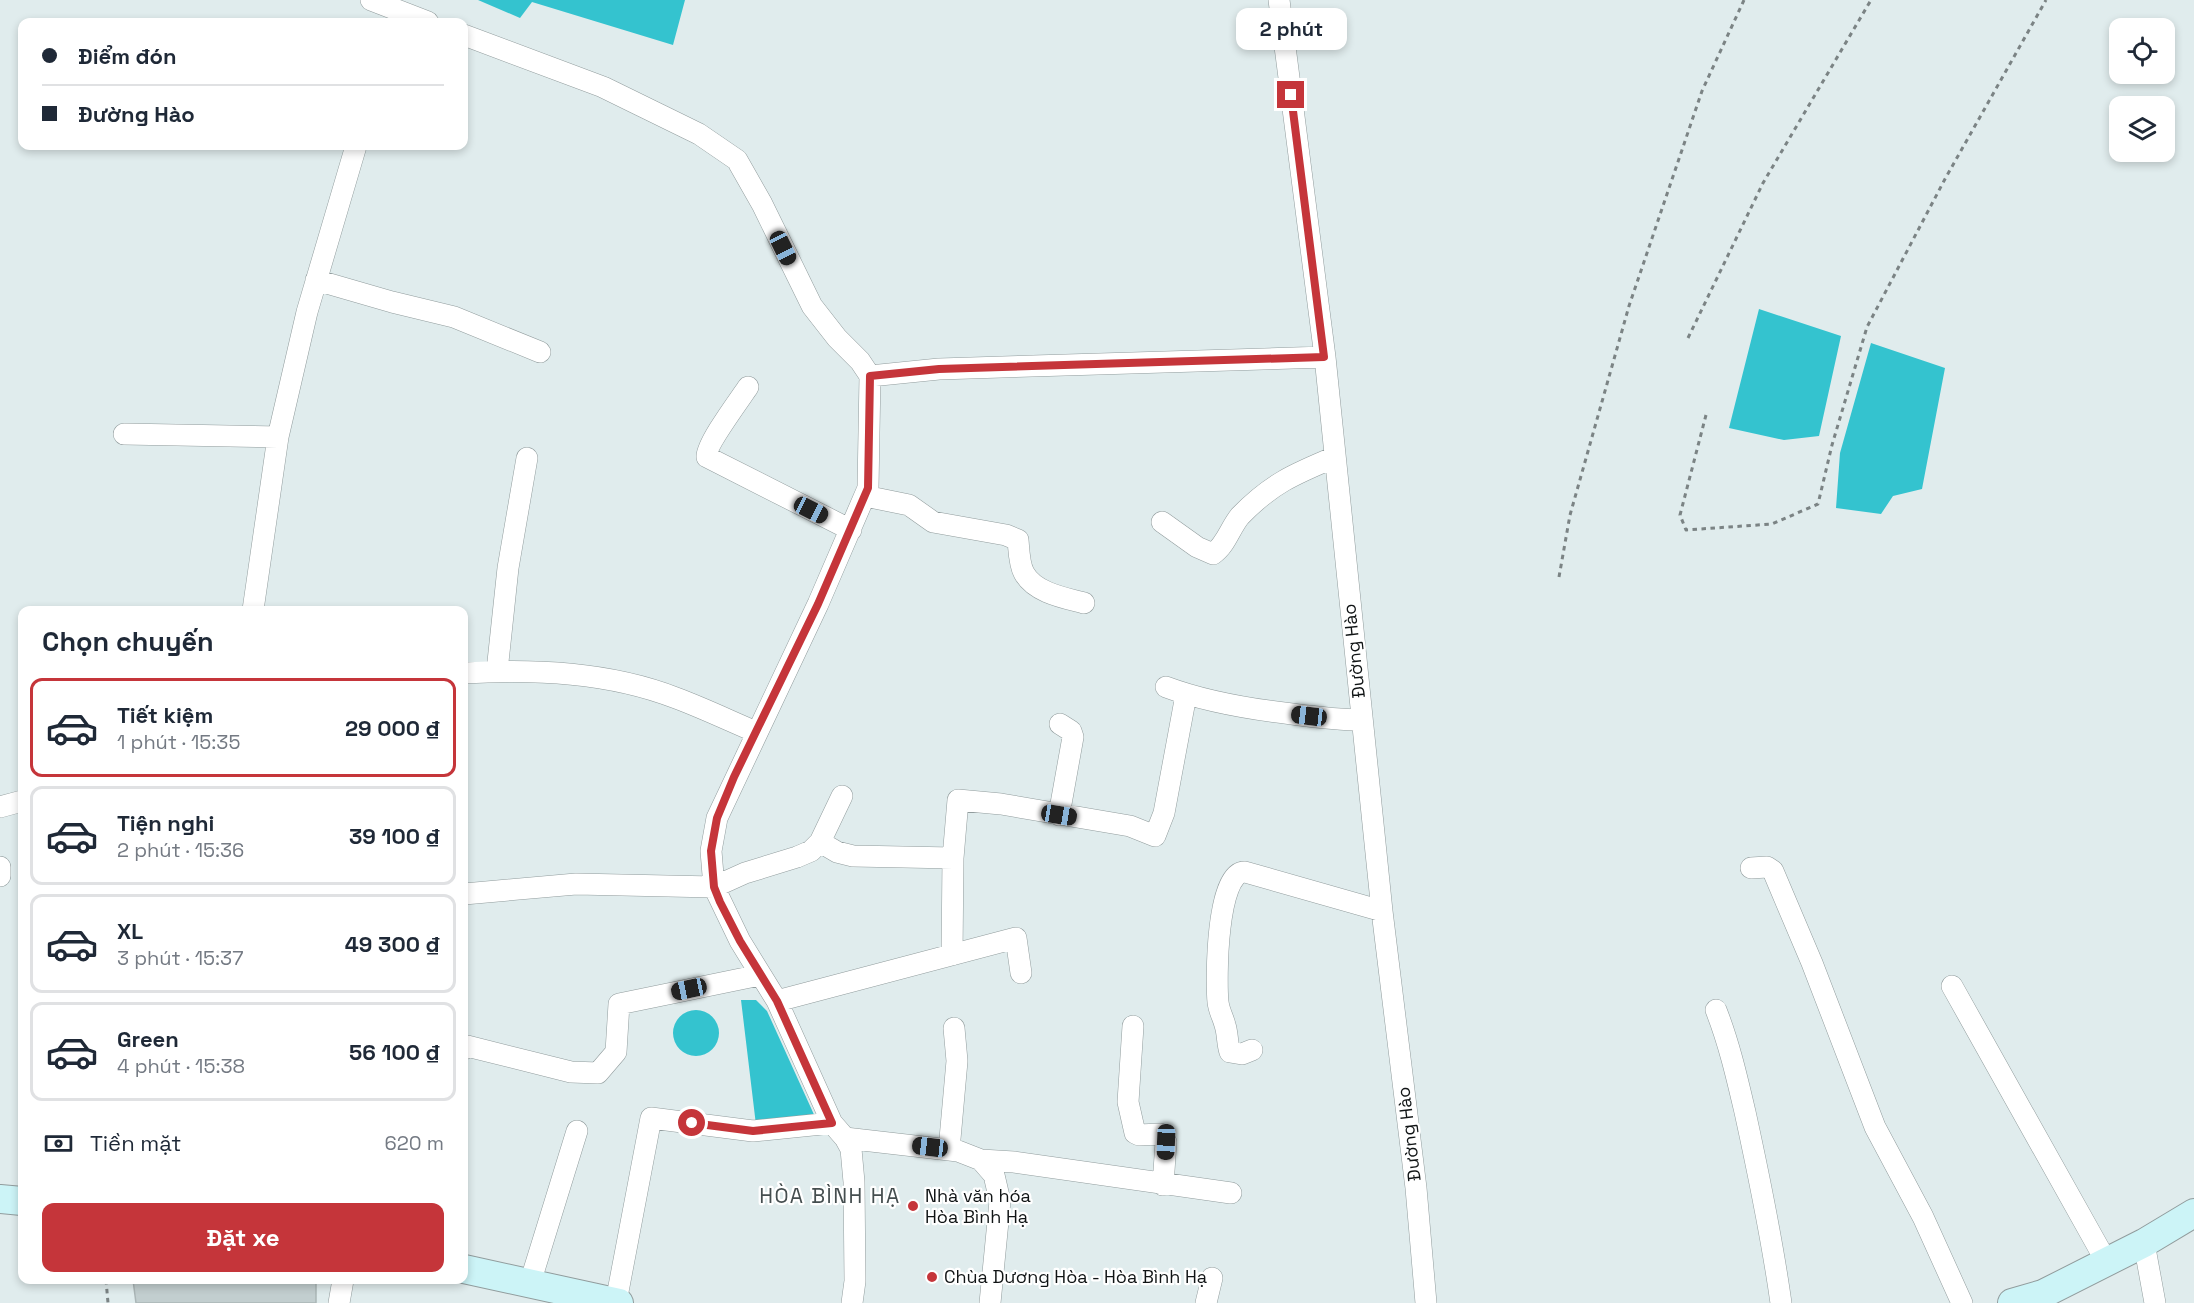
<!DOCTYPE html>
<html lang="vi">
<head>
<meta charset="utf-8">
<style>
  body { margin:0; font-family:"Space Grotesk",sans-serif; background:#f6f6f7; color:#1f2937; height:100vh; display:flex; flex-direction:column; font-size:22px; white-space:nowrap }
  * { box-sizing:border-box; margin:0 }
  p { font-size:20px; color:#747a83 }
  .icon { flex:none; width:33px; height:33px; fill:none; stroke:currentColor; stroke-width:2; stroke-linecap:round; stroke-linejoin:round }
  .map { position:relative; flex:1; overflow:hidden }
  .details { position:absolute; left:18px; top:606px; width:450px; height:678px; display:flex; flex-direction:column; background:#fff; border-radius:12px; box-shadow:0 3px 9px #0003 }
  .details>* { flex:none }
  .top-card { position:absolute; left:18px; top:18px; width:450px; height:132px; border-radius:12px; box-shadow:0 3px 9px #0003; display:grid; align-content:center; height:132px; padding:0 24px; background:#fff }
  .tools { position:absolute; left:2109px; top:18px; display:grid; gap:12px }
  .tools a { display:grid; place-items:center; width:66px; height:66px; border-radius:12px; background:#fff; box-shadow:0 3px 9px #0003; font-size:30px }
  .end { position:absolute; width:27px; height:27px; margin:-14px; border:8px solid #c5353a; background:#fff; box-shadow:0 0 0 3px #fff }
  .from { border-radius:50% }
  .bubble { position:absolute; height:42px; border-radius:12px; background:#fff; box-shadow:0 3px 9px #0003; font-size:20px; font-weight:600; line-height:42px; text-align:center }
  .car { position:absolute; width:18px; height:36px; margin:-18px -9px; border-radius:8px; box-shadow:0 0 4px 2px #0007; background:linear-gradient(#222 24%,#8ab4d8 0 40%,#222 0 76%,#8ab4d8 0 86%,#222 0) }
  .top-card b { display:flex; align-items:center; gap:21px; height:57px; font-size:22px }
  .top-card b+b { border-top:2px solid #e0e1e3 }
  .top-card i { width:15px; height:15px; background:#1f2937 }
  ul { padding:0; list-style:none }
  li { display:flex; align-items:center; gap:18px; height:99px; margin:0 12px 9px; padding:0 12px; border:3px solid #e0e1e3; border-radius:12px }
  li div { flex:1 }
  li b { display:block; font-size:22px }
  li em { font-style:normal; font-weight:600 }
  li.active { border-color:#c5353a }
  li>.icon { width:54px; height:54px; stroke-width:1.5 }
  h2 { padding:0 24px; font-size:27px; line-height:72px }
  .pay { display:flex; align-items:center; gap:15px; height:66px; padding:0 24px; font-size:22px }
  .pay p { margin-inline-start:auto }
  .button { display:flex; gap:12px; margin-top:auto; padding:12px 24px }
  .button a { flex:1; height:69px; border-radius:12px; background:#c5353a; color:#fff; font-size:24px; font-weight:600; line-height:69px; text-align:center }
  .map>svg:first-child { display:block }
</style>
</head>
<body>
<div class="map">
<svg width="2194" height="1303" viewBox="0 0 2194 1303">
  <rect width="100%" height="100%" fill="#e0eced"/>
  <path fill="#34c3cf" d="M478,0H685L673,45L532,2L520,18Z
    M1759,309L1841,336L1819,436L1784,440L1729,428Z
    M1871,343L1945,368L1922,489L1893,496L1881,514L1836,508L1840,453Z
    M741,1000H756L767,1011L816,1119L756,1125Z
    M673 1033a23 23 0 1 1 46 0a23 23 0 1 1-46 0Z"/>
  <path fill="#c2cecf" stroke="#abb6b7" stroke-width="1.5" d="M133,1280H316V1303H136Z"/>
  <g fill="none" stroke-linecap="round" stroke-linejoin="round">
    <defs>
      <path id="minor" d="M371,0L428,22
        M1279,0L1325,357L1382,911L1416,1188L1426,1303
        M464,35L603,87L699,134L737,160L762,204L812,306L837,338L860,361L870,376L868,488L818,604L717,818L711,851L714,887L740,941L777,1001L832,1123L845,1138L958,1151L981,1160L994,1175L1000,1201L990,1303
        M316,280L392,302L454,317L540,352
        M870,376L939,369L1325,357
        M748,387C740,399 705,446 707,457L851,530
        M124,434L278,437L253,610
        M278,437L307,312L356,146
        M865,496L909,505L933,522L1006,535L1018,540C1019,550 1019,564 1024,573C1035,593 1065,598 1084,603
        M1162,522L1197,547L1213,554C1226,545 1230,528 1240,516C1271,484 1294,474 1335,457
        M497,671L508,568L527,458
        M464,673C535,669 609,672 676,698C703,708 730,721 756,732
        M1166,687C1206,702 1249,709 1292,714C1315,717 1338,720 1361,720
        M0,807L22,801
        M1059,815L1073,737L1071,731L1060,724
        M820,842L837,852L853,856L953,858
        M0,867V876
        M1751,868L1767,867L1773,871L1812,963L1875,1127L1923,1217L1962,1303
        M464,894L576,884L714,887L745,873L797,857L811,851L820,842L842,796
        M952,955L953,858L958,800L1001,804L1130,826L1155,836L1164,813L1186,695
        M1952,986L2106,1261
        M777,1001L1016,938L1021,973
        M1716,1010C1729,1043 1737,1078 1745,1112C1759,1176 1772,1239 1781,1303
        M1133,1026L1128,1102L1135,1133L1139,1135L1160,1134L1166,1142L1163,1185
        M464,1049L467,1046L571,1072L598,1073L616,1052L619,1004L760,975
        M1252,1050L1242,1054L1230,1052C1227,1044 1228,1034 1225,1025C1223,1017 1219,1011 1218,1002C1216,981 1216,871 1245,872L1382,911
        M845,1138L851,1149L854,1182L855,1281L852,1303
        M949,1150L957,1061L954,1028
        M981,1160L1014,1162L1231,1193
        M2144,1243L2155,1303
        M530,1283L577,1131
        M616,1302L651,1118L753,1131L832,1123
        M339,1303L343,1280
        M1206,1303L1212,1278"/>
      <path id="secondary" d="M0,1199L22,1201
        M464,1269L619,1303
        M2012,1303L2043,1294L2144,1243L2194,1213"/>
    </defs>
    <use href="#minor" stroke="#919c9d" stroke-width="22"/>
    <use href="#secondary" stroke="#919c9d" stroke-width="30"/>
    <path stroke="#7b8384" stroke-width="3" stroke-dasharray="4.5 4.5" stroke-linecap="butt" d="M1688,338L1763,183L1871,0
      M1706,415L1680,515L1686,530L1772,524L1818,504L1832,445L1867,327L1945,179L2046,0
      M1559,577L1570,515L1629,306L1702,91L1744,0
      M106,1280L108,1303"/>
    <use href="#minor" stroke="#fff" stroke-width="21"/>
    <use href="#secondary" stroke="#ccf4f7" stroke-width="28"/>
  </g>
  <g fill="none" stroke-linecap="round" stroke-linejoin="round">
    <path stroke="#c5353a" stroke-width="8" d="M692,1123L753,1131L832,1123L777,1001L740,941L720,902L714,887L711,851L717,818L734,777L818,604L868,488L870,376L939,369L1324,357L1291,95"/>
  </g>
  <g fill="#c5353a" stroke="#fff" stroke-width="2">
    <circle cx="913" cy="1206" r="6"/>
    <circle cx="932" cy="1277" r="6"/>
  </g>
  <g text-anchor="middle" stroke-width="4.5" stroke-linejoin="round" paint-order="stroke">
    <g font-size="18" fill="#101415" stroke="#fff">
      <text transform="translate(1354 651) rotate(-96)" y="6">Đường Hào</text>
      <text transform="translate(1409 1134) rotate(-97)" y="6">Đường Hào</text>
    </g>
    <g font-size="18" fill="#101415" stroke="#fff" text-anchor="start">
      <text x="925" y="1202">Nhà văn hóa<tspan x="925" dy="21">Hòa Bình Hạ</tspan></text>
      <text x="944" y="1283">Chùa Dương Hòa - Hòa Bình Hạ</text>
    </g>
    <g font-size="21" letter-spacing="1.5" fill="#454e4f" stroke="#fff">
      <text x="830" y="1203">HÒA BÌNH HẠ</text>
    </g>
  </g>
</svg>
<div class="tools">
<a><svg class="icon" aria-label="locate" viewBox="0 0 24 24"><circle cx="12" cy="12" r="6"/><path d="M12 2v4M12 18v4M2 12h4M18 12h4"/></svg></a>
<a><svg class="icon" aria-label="layers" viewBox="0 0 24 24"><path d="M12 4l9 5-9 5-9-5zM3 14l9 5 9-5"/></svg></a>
</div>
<i class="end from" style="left:692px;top:1123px"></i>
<i class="end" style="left:1291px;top:95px"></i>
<div class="bubble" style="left:1236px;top:8px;width:111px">2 phút</div>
<i class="car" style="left:783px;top:248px;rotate:154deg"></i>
<i class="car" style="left:811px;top:510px;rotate:117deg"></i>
<i class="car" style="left:1309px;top:716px;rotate:277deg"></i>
<i class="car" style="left:1059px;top:815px;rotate:99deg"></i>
<i class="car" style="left:689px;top:989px;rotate:258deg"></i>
<i class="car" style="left:1166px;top:1142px;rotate:182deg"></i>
<i class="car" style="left:930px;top:1147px;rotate:277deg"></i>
<div class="top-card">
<b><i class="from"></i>Điểm đón</b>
<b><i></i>Đường Hào</b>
</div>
<section class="details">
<h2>Chọn chuyến</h2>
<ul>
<li class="active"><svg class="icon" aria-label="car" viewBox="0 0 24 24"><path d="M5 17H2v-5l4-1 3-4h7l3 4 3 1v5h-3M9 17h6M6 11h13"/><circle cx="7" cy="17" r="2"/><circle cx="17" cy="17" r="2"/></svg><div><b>Tiết kiệm</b><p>1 phút · 15:35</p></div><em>29 000 ₫</em></li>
<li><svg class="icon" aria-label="car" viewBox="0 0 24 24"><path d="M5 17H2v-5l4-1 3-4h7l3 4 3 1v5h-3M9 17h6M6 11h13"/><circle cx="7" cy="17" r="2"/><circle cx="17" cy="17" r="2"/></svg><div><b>Tiện nghi</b><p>2 phút · 15:36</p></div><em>39 100 ₫</em></li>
<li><svg class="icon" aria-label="car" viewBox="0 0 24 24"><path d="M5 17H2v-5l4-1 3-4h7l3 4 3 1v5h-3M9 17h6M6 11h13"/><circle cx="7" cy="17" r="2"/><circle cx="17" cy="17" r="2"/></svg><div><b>XL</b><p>3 phút · 15:37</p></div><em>49 300 ₫</em></li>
<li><svg class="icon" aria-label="car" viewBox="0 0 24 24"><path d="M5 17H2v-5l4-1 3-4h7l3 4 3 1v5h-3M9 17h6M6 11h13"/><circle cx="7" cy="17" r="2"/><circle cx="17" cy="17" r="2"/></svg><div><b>Green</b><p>4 phút · 15:38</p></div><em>56 100 ₫</em></li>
</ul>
<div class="pay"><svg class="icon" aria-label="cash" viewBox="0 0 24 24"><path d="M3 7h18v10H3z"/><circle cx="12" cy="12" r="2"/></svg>Tiền mặt<p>620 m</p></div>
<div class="button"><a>Đặt xe</a></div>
</section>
</div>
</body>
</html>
